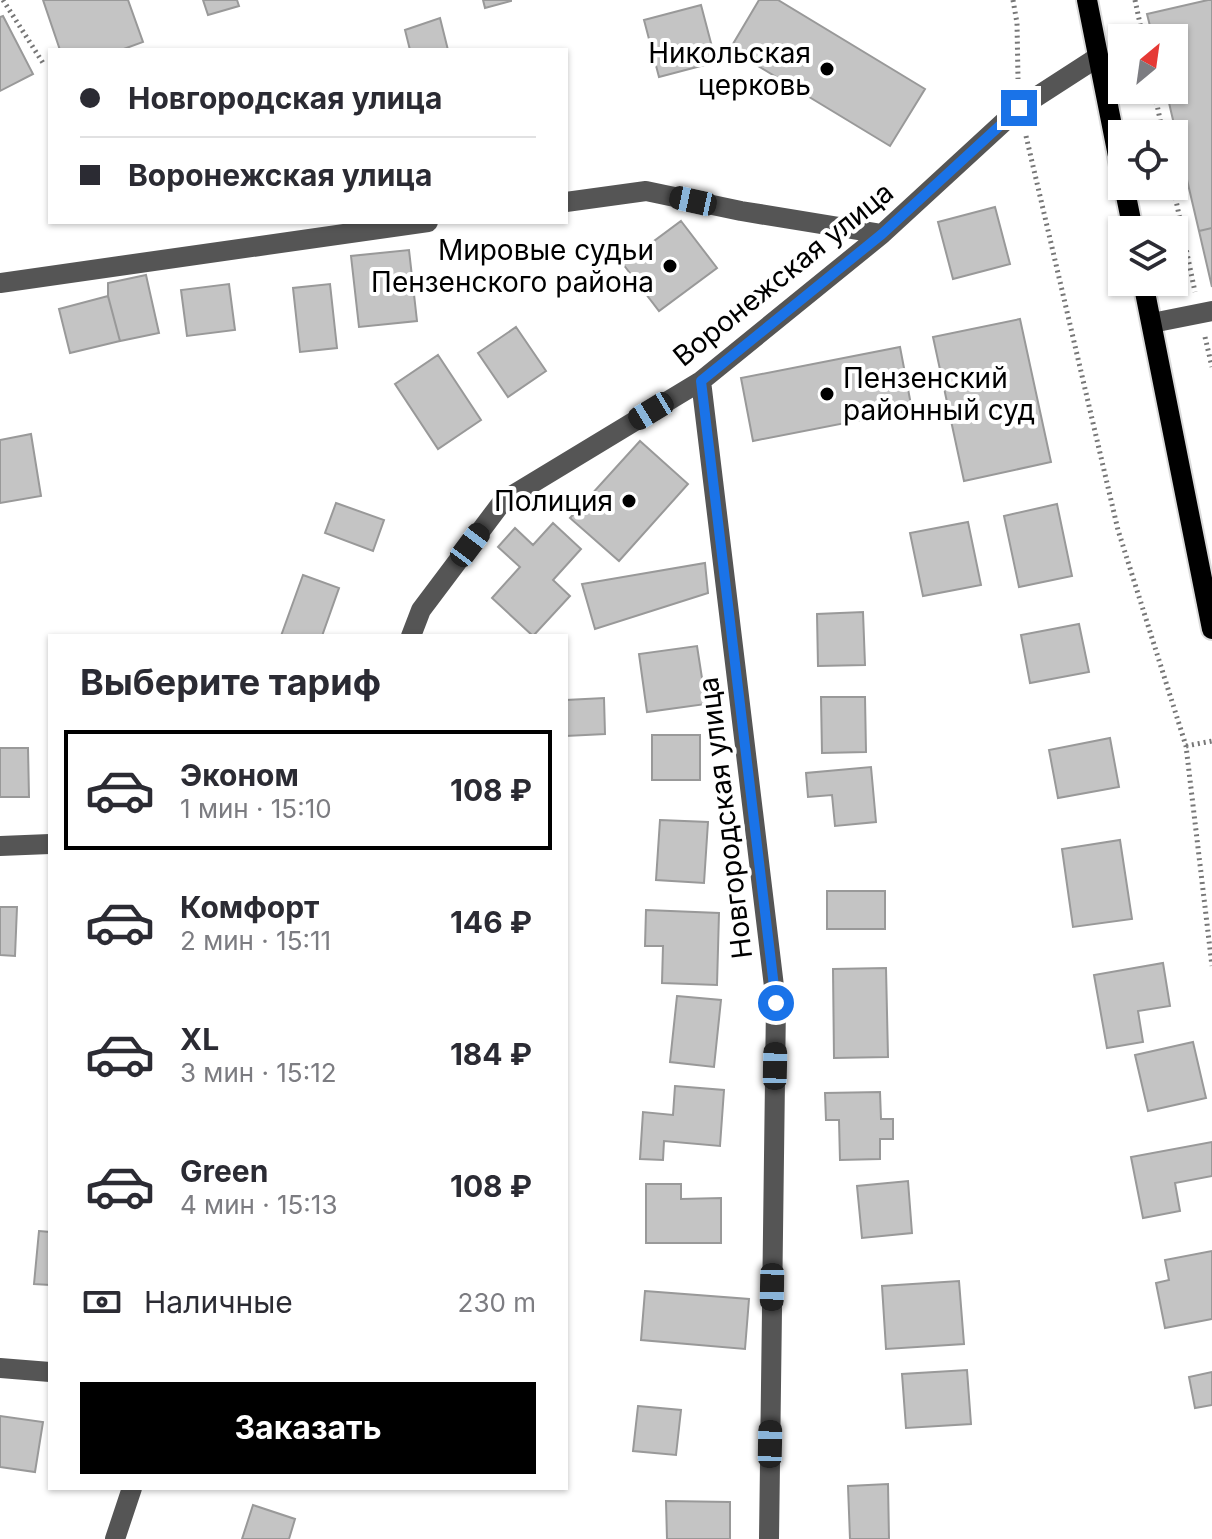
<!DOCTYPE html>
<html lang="ru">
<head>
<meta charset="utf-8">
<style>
  body { margin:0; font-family:Inter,sans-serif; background:#f7f7f7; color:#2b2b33; height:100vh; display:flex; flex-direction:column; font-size:30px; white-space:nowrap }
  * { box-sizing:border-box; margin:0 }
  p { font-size:26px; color:#7c7c81 }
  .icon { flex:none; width:44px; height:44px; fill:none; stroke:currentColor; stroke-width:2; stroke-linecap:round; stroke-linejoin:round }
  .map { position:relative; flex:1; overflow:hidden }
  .drawer { position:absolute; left:48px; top:634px; width:520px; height:856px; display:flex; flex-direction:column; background:#fff; border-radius:0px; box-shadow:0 2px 6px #0004 }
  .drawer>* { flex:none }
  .banner { position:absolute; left:48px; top:48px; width:520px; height:176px; border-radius:0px; box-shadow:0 2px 6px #0004; display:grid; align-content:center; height:176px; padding:0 32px; background:#fff }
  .needle { width:52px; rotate:29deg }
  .fabs { position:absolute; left:1108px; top:24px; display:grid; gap:16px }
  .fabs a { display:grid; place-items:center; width:80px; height:80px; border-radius:0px; background:#fff; box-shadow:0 2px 6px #0004; font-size:40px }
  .end { position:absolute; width:36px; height:36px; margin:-18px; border:10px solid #1a73e8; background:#fff; box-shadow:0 0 0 4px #fff }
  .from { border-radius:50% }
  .car { position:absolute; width:24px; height:48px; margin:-24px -12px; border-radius:10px; box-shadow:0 0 6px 2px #0007; background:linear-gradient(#222 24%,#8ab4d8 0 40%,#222 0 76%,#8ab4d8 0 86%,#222 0) }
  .banner b { display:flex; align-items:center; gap:28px; height:76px; font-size:30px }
  .banner b+b { border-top:2px solid #e1e1e2 }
  .banner i { width:20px; height:20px; background:#2b2b33 }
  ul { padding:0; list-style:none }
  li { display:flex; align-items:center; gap:24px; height:120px; margin:0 16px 12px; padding:0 16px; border:4px solid transparent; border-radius:0px }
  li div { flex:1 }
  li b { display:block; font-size:30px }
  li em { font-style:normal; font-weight:700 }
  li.active { border-color:#000 }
  li>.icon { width:72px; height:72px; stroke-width:1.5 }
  h2 { padding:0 32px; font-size:36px; line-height:96px }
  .pay { display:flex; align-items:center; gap:20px; height:88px; padding:0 32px; font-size:30px }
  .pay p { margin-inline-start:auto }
  .action { display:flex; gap:16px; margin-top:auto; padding:16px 32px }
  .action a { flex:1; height:92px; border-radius:0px; background:#000; color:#fff; font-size:32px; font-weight:700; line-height:92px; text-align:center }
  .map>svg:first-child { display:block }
</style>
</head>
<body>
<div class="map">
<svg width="1212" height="1539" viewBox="0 0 1212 1539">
  <rect width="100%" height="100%" fill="#fff"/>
  <path fill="#c4c4c4" stroke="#999" stroke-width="2" d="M43,0H128L143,42L121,50H60Z
    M203,0H237L239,6L208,15Z
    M483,0H511V1L485,8Z
    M759,0H778L925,89L890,146L730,49Z
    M1208,0H1212V228L1199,231L1166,90H1174V38H1153L1147,14Z
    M701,5L716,62L659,77L644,20Z
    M3,16L33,74L0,91V17Z
    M440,18L448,50H410L405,30Z
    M995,207L1010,264L953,279L938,222Z
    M681,221L717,268L659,311L623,264Z
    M1212,228V287L1199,231Z
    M409,250L417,321L359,327L351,256Z
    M146,275L159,333L120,341L108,296V283Z
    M229,284L235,330L187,336L181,290Z
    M330,284L337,348L300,352L293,288Z
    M108,296L120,341L70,353L59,309Z
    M1020,319L1051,462L964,481L933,337Z
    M516,327L546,371L508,397L478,353Z
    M900,347L912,410L753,441L741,378Z
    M438,355L481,420L438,449L395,384Z
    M31,434L41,496L0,503V440Z
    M640,441L688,484L619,561L570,518Z
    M336,503L384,520L373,551L325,533Z
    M1057,504L1072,576L1019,587L1004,516Z
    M968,522L981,585L923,596L910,533Z
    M553,523L581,549L553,580L570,596L533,636L492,598L520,567L498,547L515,528L533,545Z
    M705,563L708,593L595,629L582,584Z
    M303,575L339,588L322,636H281Z
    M863,612L865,665L818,666L817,614Z
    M1079,624L1089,672L1030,683L1021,635Z
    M697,646L706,704L647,712L639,654Z
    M821,697H865L866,752L822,753Z
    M604,698L605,734L566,736V700Z
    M652,735H700V780H652Z
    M1110,738L1119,787L1058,798L1049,750Z
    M0,748H28L29,797H0Z
    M871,767L876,822L835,826L832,795L808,797L806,773Z
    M660,820L708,822L704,883L656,880Z
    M1120,840L1132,919L1073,927L1062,849Z
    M827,891H885V929H827Z
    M0,907H17L15,956L0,955Z
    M646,910L719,913L717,985L662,983L663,946H645Z
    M1163,963L1170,1006L1138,1011L1143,1042L1107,1048L1094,975Z
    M886,968L888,1057L834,1058L833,969Z
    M677,996L721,1000L714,1067L670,1062Z
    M1193,1042L1206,1098L1148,1111L1135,1055Z
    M675,1086L724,1090L720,1146L664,1141L663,1160L640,1159L643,1112L673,1115Z
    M880,1092L881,1119H893V1139H880V1159L840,1160L839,1120H826L825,1093Z
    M1212,1142V1176L1175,1183L1180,1211L1143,1218L1131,1157Z
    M908,1181L912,1233L862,1238L857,1186Z
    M646,1184H681V1199L721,1198V1243H646Z
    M39,1231L50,1232V1285L34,1284Z
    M1212,1251V1319L1165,1328L1156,1283L1169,1280L1165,1260Z
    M959,1281L964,1344L886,1349L882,1286Z
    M645,1291L749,1299L745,1349L641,1340Z
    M967,1370L971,1424L906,1428L902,1374Z
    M1212,1372V1405L1195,1408L1189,1377Z
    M638,1406L681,1410L676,1455L633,1451Z
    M0,1416L43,1422L35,1472L0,1467Z
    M888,1484L889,1539H850L848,1486Z
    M666,1501L730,1502V1539H667Z
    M253,1505L295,1519L289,1539H242Z"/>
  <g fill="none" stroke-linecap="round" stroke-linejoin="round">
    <defs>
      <path id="major" d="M1087,0L1122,176
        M1124,186L1133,230
        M1143,282L1212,629"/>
    </defs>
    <use href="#major" stroke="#dbdbdb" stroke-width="24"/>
    <path stroke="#777" stroke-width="5" stroke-dasharray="2 4" stroke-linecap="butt" d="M3,0L43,63
      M1013,0L1017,23L1018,79
      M1135,0L1143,38
      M1154,90L1163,134
      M1026,136L1118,530L1186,746L1212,966
      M1173,186L1195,292
      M1205,337L1212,367
      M1186,746L1212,741"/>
    <path stroke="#555" stroke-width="20" d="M566,202L646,191L741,211L882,234
      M0,283L428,222
      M1152,323L1212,311
      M701,381L776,1003L769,1539
      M411,636L421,610L503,501L701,381L882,234L1019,108L1098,57
      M0,846L50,844
      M0,1368L50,1372
      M115,1539L132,1488"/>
    <use href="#major" stroke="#000" stroke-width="20"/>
  </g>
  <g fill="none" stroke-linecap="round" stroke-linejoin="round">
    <path stroke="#1a73e8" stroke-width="10" d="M776,1003L701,381L882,234L1019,108"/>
  </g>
  <g fill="#000" stroke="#fff" stroke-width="3">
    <circle cx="827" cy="69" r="8"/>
    <circle cx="670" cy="266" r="8"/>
    <circle cx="827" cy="394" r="8"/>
    <circle cx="629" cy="501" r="8"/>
  </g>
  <g text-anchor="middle" stroke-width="8" stroke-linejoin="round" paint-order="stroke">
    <g font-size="28" fill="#000" stroke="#fff" text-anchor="end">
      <text x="811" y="63">Никольская<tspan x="811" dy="32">церковь</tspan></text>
      <text x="654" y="260">Мировые судьи<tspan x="654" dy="32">Пензенского района</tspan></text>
      <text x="843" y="388" text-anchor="start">Пензенский<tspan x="843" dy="32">районный суд</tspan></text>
      <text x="613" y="511">Полиция</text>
    </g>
    <g font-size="28" fill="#000" stroke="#fff">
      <text transform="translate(783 274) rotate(-39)" y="10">Воронежская улица</text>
      <text transform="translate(725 818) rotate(-97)" y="10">Новгородская улица</text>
    </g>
  </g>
</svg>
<div class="fabs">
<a><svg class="needle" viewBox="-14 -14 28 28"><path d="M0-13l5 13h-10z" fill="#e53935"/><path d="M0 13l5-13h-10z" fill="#7c7c81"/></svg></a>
<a><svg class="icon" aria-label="locate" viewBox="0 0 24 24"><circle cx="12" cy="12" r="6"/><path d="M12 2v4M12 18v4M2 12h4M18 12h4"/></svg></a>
<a><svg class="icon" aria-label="layers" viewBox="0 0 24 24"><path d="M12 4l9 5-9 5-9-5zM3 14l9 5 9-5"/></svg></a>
</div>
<i class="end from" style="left:776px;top:1003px"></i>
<i class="end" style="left:1019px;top:108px"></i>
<i class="car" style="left:693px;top:201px;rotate:282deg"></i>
<i class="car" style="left:651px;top:411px;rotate:239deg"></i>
<i class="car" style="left:470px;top:545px;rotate:37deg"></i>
<i class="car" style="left:775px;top:1066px;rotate:1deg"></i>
<i class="car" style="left:772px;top:1287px;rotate:181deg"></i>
<i class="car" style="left:770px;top:1444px;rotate:1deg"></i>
<div class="banner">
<b><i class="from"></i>Новгородская улица</b>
<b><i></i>Воронежская улица</b>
</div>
<section class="drawer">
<h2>Выберите тариф</h2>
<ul>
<li class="active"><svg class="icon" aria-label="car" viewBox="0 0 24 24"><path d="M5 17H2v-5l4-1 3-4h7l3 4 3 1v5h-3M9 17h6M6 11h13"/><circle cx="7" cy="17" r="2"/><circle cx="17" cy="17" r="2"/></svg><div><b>Эконом</b><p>1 мин · 15:10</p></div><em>108 ₽</em></li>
<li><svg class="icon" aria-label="car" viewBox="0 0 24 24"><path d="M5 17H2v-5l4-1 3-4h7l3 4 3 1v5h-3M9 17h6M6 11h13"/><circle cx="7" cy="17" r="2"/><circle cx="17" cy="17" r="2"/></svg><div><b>Комфорт</b><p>2 мин · 15:11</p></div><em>146 ₽</em></li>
<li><svg class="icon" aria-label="car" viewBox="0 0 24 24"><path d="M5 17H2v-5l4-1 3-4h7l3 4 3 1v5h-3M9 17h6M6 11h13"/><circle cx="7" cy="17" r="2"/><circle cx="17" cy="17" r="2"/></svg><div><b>XL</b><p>3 мин · 15:12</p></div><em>184 ₽</em></li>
<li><svg class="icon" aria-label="car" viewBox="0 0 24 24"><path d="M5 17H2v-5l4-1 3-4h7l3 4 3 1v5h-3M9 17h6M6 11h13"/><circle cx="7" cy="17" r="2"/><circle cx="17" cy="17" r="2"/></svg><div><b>Green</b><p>4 мин · 15:13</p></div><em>108 ₽</em></li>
</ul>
<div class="pay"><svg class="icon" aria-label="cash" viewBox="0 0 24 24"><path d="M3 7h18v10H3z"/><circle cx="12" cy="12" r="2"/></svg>Наличные<p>230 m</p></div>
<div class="action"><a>Заказать</a></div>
</section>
</div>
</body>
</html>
